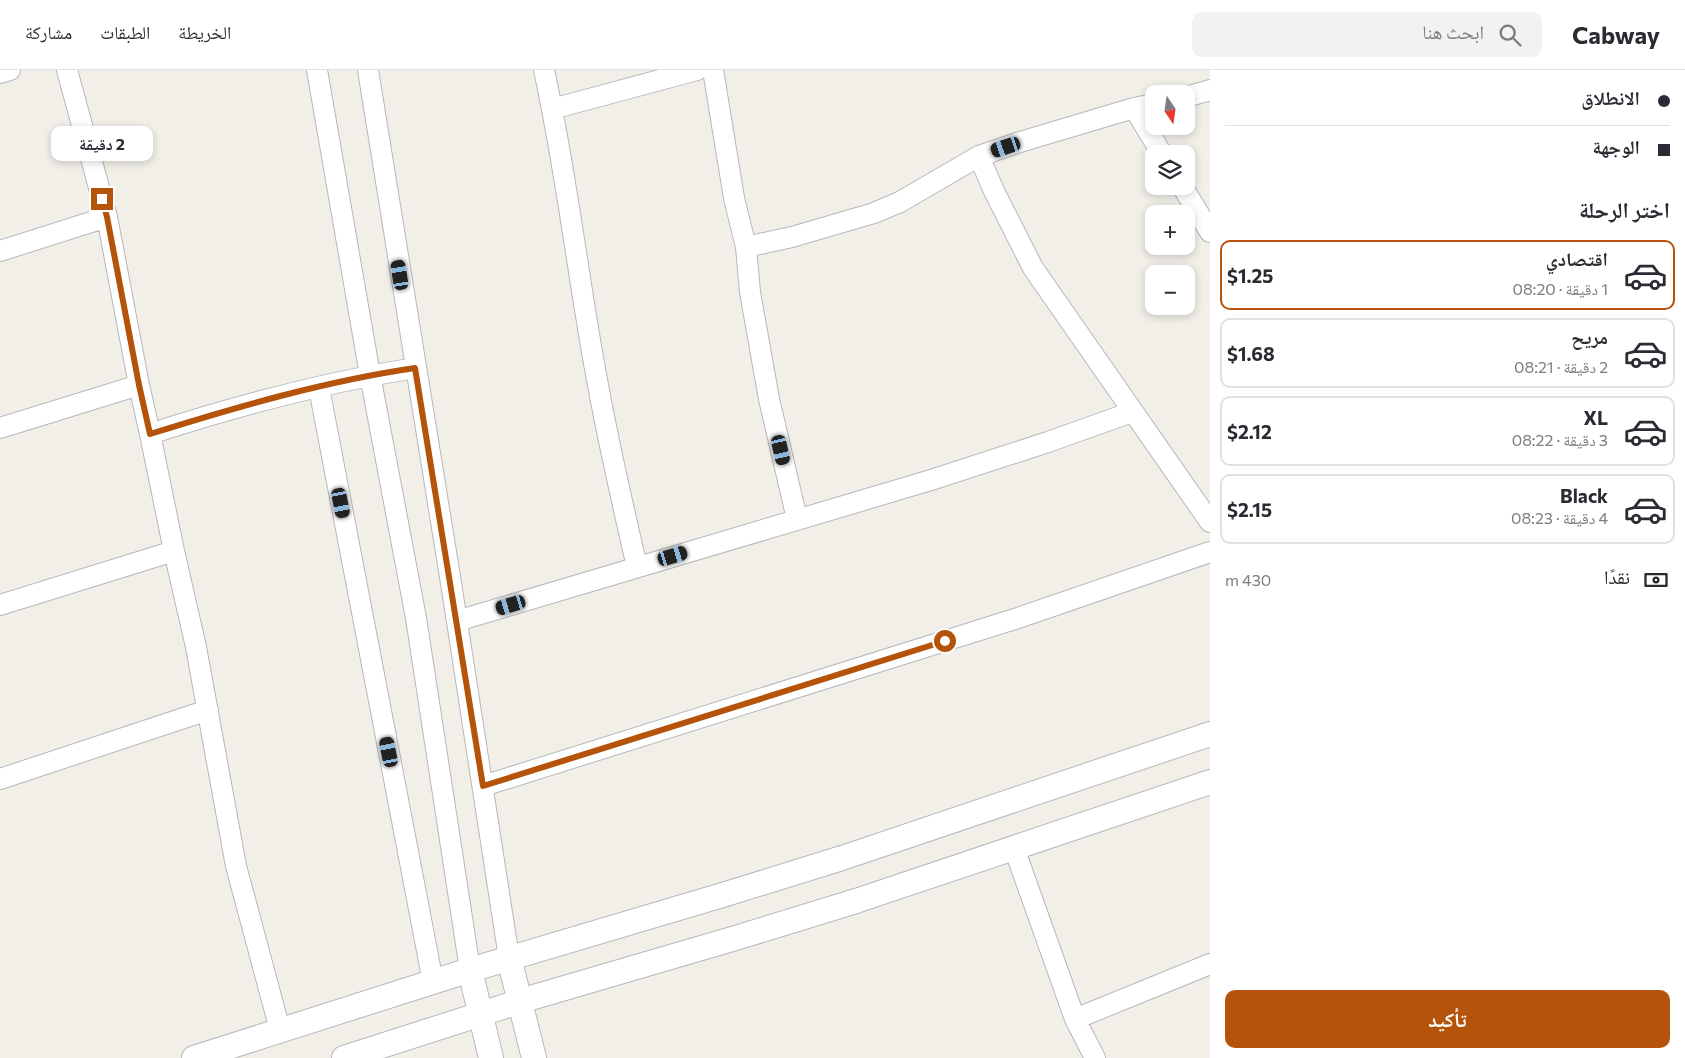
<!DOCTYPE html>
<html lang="ar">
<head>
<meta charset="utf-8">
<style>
  body { margin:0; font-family:Commissioner,"Noto Naskh Arabic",sans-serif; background:#f2f2f3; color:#2b2b33; direction:rtl; height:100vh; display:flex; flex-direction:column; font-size:19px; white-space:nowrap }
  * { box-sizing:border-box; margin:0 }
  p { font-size:16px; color:#7c7c81 }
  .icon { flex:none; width:28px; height:28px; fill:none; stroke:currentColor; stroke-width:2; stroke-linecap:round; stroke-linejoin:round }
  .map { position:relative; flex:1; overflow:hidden; direction:ltr }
  .sheet { display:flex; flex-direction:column; background:#fff; width:475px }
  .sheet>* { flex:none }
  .top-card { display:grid; align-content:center; height:110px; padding:0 15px; background:#fff }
  .needle { width:32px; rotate:167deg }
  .controls { position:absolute; left:1145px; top:15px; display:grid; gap:10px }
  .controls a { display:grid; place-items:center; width:50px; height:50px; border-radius:10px; background:#fff; box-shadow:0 2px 8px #0003; font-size:25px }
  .end { position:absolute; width:22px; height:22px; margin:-11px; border:6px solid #b45309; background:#fff; box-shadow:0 0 0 2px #fff }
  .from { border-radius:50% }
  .bubble { position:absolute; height:35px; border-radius:10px; background:#fff; box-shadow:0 2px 8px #0003; font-size:16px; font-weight:700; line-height:35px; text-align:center; direction:rtl }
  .car { position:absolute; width:15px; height:30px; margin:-15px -8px; border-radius:6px; box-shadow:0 0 4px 1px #0007; background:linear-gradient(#222 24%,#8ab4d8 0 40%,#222 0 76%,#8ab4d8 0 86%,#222 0) }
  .top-card b { display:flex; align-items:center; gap:18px; height:48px; font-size:19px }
  .top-card b+b { border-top:1px solid #e1e1e2 }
  .top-card i { width:12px; height:12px; background:#2b2b33 }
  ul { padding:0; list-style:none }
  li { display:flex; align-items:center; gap:15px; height:70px; margin:0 10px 8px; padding:0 5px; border:2px solid #e1e1e2; border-radius:10px }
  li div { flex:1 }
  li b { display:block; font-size:19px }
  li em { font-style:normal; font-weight:700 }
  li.active { border-color:#b45309 }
  li>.icon { width:45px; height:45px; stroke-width:1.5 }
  h2 { padding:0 15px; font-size:22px; line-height:60px }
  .pay { display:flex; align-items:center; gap:12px; height:55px; padding:0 15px; font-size:19px }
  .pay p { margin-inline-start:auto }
  .primary-button { display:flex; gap:10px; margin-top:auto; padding:10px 15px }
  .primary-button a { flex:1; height:58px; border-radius:10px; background:#b45309; color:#fff; font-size:20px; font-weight:700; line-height:58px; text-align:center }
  header { display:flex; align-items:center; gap:30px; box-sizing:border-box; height:70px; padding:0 25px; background:#fff; border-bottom:1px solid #e1e1e2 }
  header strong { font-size:24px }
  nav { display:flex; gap:28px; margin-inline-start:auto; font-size:18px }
  .search { width:350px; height:45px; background:#f2f2f3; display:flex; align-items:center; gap:12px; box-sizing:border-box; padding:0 18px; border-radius:10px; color:#7c7c81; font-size:19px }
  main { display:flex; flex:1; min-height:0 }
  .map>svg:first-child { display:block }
</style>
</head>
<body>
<header>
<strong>Cabway</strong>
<div class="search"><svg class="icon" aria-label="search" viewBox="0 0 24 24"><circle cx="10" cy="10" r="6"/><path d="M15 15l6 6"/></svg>ابحث هنا</div>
<nav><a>الخريطة</a><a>الطبقات</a><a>مشاركة</a></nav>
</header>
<main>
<section class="sheet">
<div class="top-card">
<b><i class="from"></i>الانطلاق</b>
<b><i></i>الوجهة</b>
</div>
<h2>اختر الرحلة</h2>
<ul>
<li class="active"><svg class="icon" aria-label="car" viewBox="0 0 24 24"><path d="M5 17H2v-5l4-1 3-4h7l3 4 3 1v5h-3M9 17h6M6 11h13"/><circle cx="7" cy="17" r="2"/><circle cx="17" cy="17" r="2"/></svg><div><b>اقتصادي</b><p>1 دقيقة · 08:20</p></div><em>$1.25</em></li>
<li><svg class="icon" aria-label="car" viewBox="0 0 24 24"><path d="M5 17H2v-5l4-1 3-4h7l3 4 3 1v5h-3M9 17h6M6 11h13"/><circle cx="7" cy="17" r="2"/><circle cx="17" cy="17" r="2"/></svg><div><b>مريح</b><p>2 دقيقة · 08:21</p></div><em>$1.68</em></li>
<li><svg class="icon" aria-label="car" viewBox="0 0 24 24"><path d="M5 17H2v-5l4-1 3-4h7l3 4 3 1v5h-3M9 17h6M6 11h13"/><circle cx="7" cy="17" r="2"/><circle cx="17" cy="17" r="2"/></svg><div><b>XL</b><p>3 دقيقة · 08:22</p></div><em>$2.12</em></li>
<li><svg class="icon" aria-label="car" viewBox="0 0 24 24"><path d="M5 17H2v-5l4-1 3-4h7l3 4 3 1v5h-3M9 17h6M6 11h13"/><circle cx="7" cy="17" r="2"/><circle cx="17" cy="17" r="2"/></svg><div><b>Black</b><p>4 دقيقة · 08:23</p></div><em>$2.15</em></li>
</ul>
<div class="pay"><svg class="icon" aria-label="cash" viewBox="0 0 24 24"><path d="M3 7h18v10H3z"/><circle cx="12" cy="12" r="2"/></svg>نقدًا<p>430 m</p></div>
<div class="primary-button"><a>تأكيد</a></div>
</section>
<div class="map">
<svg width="1210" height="988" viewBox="0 0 1210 988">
  <rect width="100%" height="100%" fill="#f1efe8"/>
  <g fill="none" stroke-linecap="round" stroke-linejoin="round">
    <defs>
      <path id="minor" d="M67,0L107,147L139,315
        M317,0L370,305L416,548L470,900
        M368,0L451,513L509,888
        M544,0C567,104 578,210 598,315C609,376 623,436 637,497
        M713,0L734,128L746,177L750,222L769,329L797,449
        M0,3L10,0
        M1186,27L1210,20
        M1134,38L1162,84
        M552,39L697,0
        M979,86L994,121L1033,198L1210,452
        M1182,116L1210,162
        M746,177L792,167L874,143L900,132L979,86L1020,72L1134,38L1154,34
        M0,181L107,147
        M319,318L433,912
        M0,358L139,315L150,364C236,336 326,312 415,298
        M150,364L174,481L196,577L236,796L280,960
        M0,535L174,481
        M457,551L931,410L1048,372L1132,342
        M0,709L208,640
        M483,716L1018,548L1210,482
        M1014,778L1075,949L1095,988
        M1075,949L1210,894"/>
      <path id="tertiary" d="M509,888L534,988
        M470,900L491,988
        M194,988L470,900L726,824L842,788L1210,664
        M344,988L534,927L739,867L856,831L1210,712"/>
    </defs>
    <use href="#minor" stroke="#b5b8bc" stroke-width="22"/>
    <use href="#tertiary" stroke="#b5b8bc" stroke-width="26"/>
    <use href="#minor" stroke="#fff" stroke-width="20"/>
    <use href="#tertiary" stroke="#fff" stroke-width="24"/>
  </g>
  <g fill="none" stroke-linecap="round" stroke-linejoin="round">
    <path stroke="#b45309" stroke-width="6" d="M102,129L107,147L139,315L150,364C236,337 326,311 415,298L483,716L945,571"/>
  </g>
</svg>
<div class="controls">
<a><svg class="needle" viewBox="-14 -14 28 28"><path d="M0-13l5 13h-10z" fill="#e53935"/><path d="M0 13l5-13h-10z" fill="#7c7c81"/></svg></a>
<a><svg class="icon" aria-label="layers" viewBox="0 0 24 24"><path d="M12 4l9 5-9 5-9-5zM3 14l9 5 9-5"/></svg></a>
<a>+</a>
<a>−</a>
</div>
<i class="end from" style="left:945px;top:571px"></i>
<i class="end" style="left:102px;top:129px"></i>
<div class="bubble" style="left:51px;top:56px;width:102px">2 دقيقة</div>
<i class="car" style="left:1006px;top:77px;rotate:251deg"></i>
<i class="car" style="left:400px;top:205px;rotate:351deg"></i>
<i class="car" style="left:781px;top:380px;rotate:167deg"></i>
<i class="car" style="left:341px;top:433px;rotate:169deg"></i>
<i class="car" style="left:673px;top:486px;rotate:73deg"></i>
<i class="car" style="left:511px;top:535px;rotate:253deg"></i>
<i class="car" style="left:389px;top:682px;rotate:349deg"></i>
</div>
</main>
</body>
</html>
